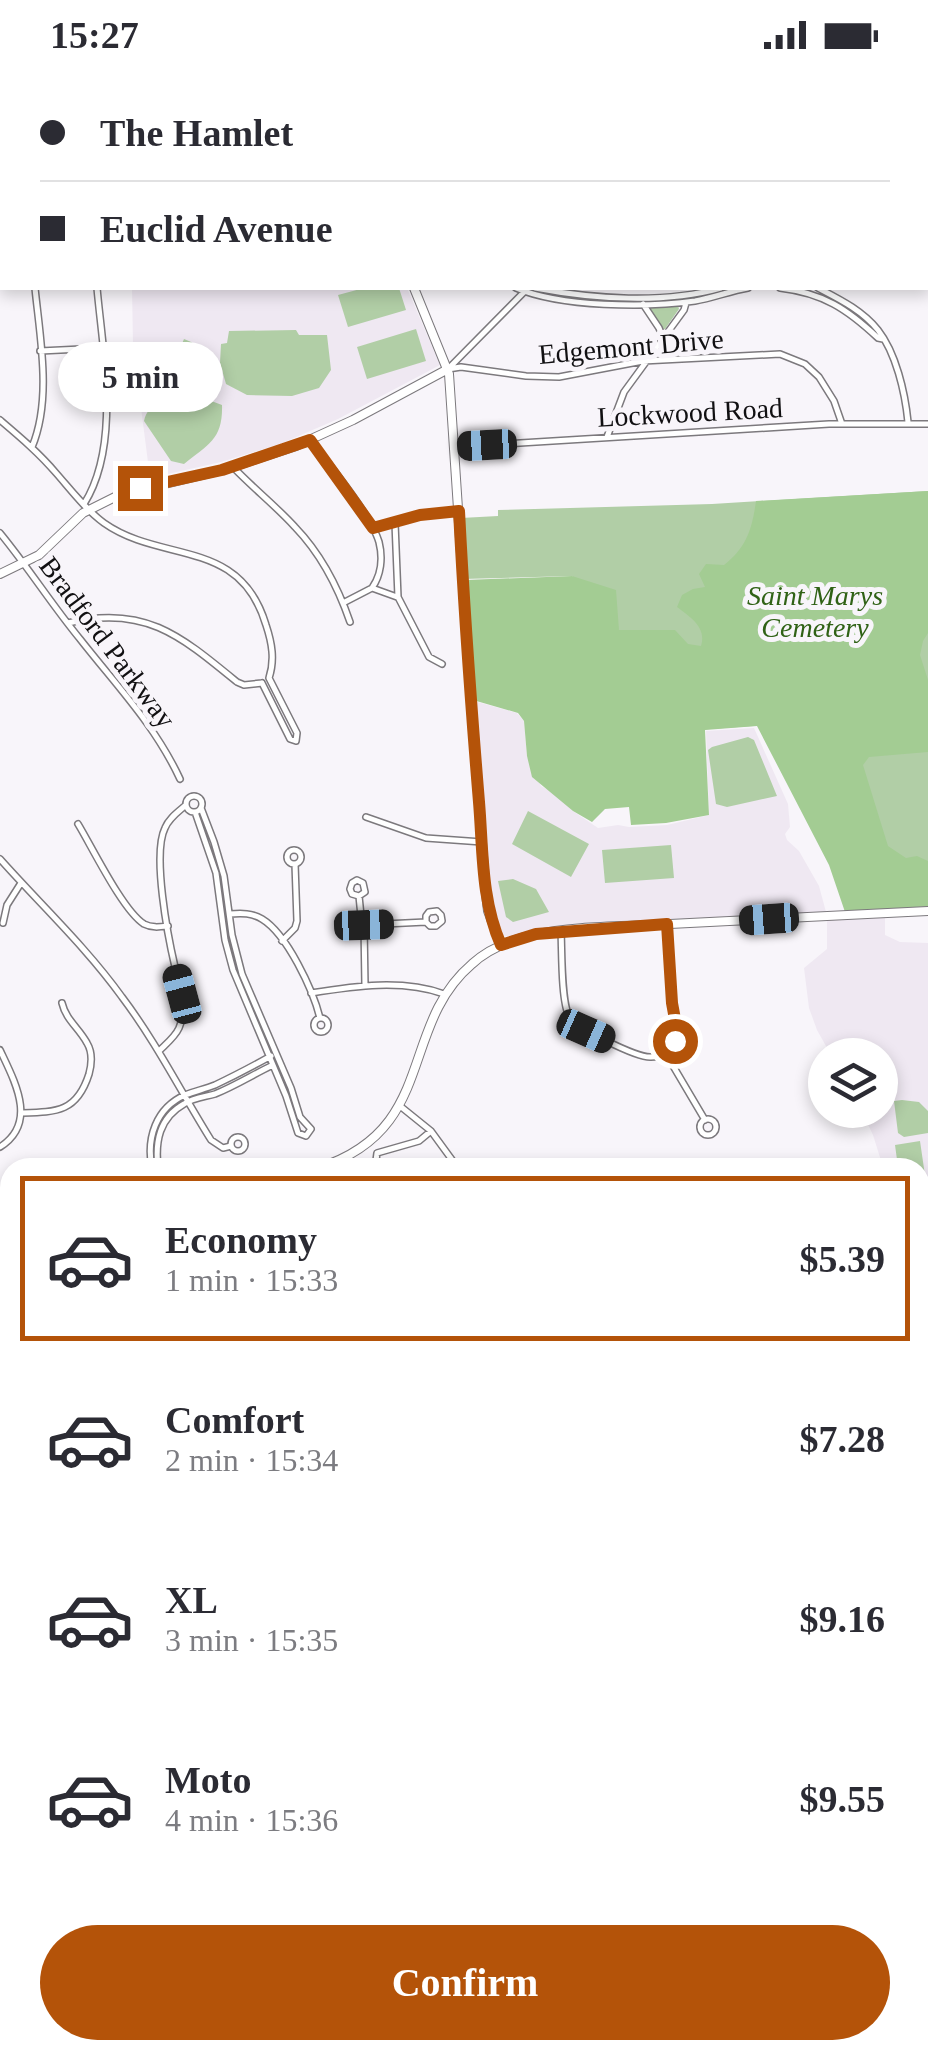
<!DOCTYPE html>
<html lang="en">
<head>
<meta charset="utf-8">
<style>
  body { margin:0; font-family:"Times New Roman",serif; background:#f7f7f7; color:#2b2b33; height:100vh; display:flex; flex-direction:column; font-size:38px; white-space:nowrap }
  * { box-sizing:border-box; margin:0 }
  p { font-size:32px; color:#7c7c81 }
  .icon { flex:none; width:55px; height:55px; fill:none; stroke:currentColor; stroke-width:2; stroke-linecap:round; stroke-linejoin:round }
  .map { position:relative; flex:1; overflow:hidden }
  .drawer { position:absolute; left:0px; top:1088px; width:930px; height:902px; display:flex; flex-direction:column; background:#fff; border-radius:30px 30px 0 0; box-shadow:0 5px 15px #0003 }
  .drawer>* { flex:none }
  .top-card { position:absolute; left:0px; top:0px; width:930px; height:220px; box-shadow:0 5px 15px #0003; display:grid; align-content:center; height:220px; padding:0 40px; background:#fff }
  .fabs { position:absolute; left:808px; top:968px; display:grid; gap:20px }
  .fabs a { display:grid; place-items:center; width:90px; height:90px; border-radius:50%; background:#fff; box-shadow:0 5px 15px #0003; font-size:50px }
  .end { position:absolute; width:45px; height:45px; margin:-22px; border:12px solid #b45309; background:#fff; box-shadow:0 0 0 5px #fff }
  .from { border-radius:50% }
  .bubble { position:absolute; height:70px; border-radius:35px; background:#fff; box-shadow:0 5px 15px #0003; font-size:32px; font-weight:800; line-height:70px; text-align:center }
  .car { position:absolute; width:30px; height:60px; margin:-30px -15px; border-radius:12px; box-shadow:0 0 8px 2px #0007; background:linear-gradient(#222 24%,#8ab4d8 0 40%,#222 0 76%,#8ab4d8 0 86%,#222 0) }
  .top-card b { display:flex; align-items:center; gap:35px; height:95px; font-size:38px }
  .top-card b+b { border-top:2px solid #e1e1e2 }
  .top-card i { width:25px; height:25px; background:#2b2b33 }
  ul { padding:18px 0 0; list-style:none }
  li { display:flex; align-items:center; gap:30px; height:165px; margin:0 20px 15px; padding:0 20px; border:5px solid transparent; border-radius:0px }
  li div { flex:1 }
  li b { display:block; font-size:38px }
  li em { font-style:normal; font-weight:800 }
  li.active { border-color:#b45309 }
  li>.icon { width:90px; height:90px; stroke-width:1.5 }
  .primary-button { display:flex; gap:20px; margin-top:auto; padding:20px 40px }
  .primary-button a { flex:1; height:115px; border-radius:60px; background:#b45309; color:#fff; font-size:40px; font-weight:800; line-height:115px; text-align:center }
  .status { display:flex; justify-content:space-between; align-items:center; height:70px; padding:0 50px; background:#fff; direction:ltr }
  .status svg { height:28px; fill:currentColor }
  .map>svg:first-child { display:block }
</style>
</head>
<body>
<div class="status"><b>15:27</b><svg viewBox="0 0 49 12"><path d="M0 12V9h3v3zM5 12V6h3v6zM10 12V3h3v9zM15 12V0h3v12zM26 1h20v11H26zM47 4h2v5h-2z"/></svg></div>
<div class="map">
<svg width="928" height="1988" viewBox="0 0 928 1988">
  <rect width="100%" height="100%" fill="#f8f5fa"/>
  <path fill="#efe8f2" d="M132,218H407L440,295L338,349L280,374L221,392L150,408L133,275Z
    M474,631L517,643L524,651L527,686L541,716L554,723L573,741L598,758L618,755L629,757L667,755L709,745L706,661L754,658L788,734L790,757L785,764L787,770L799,781L819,816L826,842L564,857L539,858L508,867L503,865L493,841Z
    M885,846V865L900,872L928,873V1157L920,1156V1098L883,1097L873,1065L861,1040H880V985H831L817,960L809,938L804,898L827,879V849Z"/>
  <path fill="#b1cea6" d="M364,218H399L406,240L348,257L338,225Z
    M678,235L679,239L665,259H663L649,239V237Z
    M416,259L426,291L367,309L357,277Z
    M296,260L299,265H327L331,300L319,318L292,326L247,325L226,314L220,293L221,274L227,273L229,261Z
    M184,269C206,277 214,293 208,316L173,307L170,302Z
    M185,326H198L222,335C223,369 209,374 184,394L171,391L144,351C148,332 168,328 185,326Z
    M928,421V841L870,844L798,653L696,660L619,560L572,506L463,509L461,448L498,446V440L712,434Z
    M748,667L754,670L777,726L727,737L716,734L708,680L712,677Z
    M528,741L589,774L571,807L512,774Z
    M671,775L674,808L605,813L602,780Z
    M513,809L536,819L549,842L513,852L506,847L498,811Z
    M902,1030L919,1032L928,1041V1063L904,1067L898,1063L894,1031Z
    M920,1071L928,1126L920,1127V1098L898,1097L895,1075Z
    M0,1649L10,1660V1980H322L320,1988H0Z"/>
  <path fill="#a3cc93" d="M928,421V563L923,571L920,585L928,610V682L869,687L863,695L888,776L906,788L917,786L928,791V836L845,842L829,795L757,656L705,660L709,745L666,753L631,755L629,737L605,739L592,752L573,741L532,707L527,686L524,651L518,643L473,630L465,510L572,506L616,520L619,560H675L688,574L701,576C707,557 690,547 677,537L682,525L693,519L705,517L699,504L706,494L724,495C747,477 752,459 756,431Z
    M920,1339L928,1341V1405L921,1401L920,1419Z
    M920,1422L924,1436L928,1437V1529L920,1516Z"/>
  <path fill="#bfe1fe" d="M168,281L174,283L167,302L168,315L161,316L156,312C154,299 155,288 168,281Z"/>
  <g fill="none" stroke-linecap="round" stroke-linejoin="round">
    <path stroke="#bfe1fe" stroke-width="2.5" d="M0,158L2,157
      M928,216V217"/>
    <defs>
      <path id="minor" d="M468,0V2
        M532,0V2
        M780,0L787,2
        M803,0L810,2
        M898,0L901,2
        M615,2V0
        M694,2L695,0
        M928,6V5
        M928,65V67
        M516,218C561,237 646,238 695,231C713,228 730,221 748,218
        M535,218C593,229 664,234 721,218
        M780,218C823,223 847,239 878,268L883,269
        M818,218C839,229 862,240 878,260C896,283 905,322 908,352
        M643,234L659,258L671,289
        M40,281L102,278
        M450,297L528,218
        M448,299L461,297L526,306L559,307L643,291L780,284L805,294L819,307L834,331L842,354
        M0,350C20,367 39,383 56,403C71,420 86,440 104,453C162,494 240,467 266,555C272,573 275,590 269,608L297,663L296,671L290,669L262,613
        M607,367L624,322L684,240L686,233
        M310,370C328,393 371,445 379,472C383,488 381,505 372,518
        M32,377C52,329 40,268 35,218
        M455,377L829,354H928
        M233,397C253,418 276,436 295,457C321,484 338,517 350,552
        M84,434C121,375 103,284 97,218
        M395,453L398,527L429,587L442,594
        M374,458L420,445L459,441
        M0,463C28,497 52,535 80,569C116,615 155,655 180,709
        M372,518L397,527
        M343,533L372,518
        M68,553C144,534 181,566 237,612L244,615L262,613
        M186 734a8 8 0 1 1 16 0a8 8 0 1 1-16 0Z
        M195,742L216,803L225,870L233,900L286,1026L298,1063L306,1066L311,1059L300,1047L291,1018L242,904L232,865L224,806L214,772L201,738
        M366,747L426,768L482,772
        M78,754C92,777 123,841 144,854C152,858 159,857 168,856
        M287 787a7 7 0 1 1 14 0a7 7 0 1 1-14 0Z
        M0,789C41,835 86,877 122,927C156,972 181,1022 211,1070L223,1078L231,1076
        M359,826L352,824L350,819L352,813L357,810L363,813L365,822L359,826L361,846L364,855L365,916
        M230,844C242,843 252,843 262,849C287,864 313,920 320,948
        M3,853L7,835L21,813
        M364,855L426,852L430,856H436L442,851L441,845L437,841L429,842L426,846V852
        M561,861C562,881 561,931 569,946C576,958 637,988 651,987C661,987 671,980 675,970C680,958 674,944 673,932C670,906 669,880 667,855
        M282,871L295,858L297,851L295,794
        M311,923C355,916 402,909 444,924
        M314 955a7 7 0 1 1 14 0a7 7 0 1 1-14 0Z
        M0,980C15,1012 38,1053 0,1077
        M159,981C166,974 175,967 179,958C188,937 180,917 175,897C168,867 152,784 165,758C169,748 178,742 186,735
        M666,984L705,1050
        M400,1036L431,1061L458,1098
        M21,1043C57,1042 77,1042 89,1004C92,993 93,983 87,973C79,958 66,950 62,933
        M700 1057a8 8 0 1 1 16 0a8 8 0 1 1-16 0Z
        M231 1074a7 7 0 1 1 14 0a7 7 0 1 1-14 0Z
        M152,1098C146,1068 156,1038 185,1025C195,1021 205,1019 215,1015C234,1006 253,996 271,986
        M158,1098C155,1072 159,1048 184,1034C193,1028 204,1027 215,1024C235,1016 254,1004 273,995
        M375,1098L377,1083L419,1071L431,1061
        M920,1197H928
        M920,1251H928
        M920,1293L928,1299
        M920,1335L928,1336
        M0,1364H10
        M0,1426L10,1425
        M0,1489L10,1487
        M920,1578L926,1587L928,1600
        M0,1632L10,1641
        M920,1700H928
        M400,1980L406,1985L421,1988
        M560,1980L561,1988
        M307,1988L310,1980"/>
      <path id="tertiary" d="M0,154L2,153
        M0,163L2,162
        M414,218L449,304L471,633L486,824L488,841L501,875
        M0,504L39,485L83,443L119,425L223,400L296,376L353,350L448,299
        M318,1098C438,1060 398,957 472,894C489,878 511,870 533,865C577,855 625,857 670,854C756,850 842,846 928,841
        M0,1145H10
        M0,1569L10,1573
        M333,1980L339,1988"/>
      <path id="primary" d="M0,100L2,99
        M928,188V189"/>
    </defs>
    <use href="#minor" stroke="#7c797d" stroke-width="8"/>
    <use href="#tertiary" stroke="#7c797d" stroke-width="10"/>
    <use href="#primary" stroke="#d4d4d4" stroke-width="12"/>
    <use href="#minor" stroke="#fff" stroke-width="5"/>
    <use href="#tertiary" stroke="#fff" stroke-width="8"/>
    <use href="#primary" stroke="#f7e0ce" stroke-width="10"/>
  </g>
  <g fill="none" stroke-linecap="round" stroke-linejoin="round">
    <path stroke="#b45309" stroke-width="12" d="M140,418L222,400L310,370L373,458L420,445L459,441C464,538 471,635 479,732C483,780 481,830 501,875L536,864L667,854L672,933L677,960L675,971"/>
  </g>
  <g text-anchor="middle" stroke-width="10" stroke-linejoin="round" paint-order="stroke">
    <g font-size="28" fill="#111012" stroke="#f8f5fa">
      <text transform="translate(631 276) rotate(-5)" y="10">Edgemont Drive</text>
      <text transform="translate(690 342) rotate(-3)" y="10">Lockwood Road</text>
      <text transform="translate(108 572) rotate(53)" y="10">Bradford Parkway</text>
    </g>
    <g font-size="28" font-style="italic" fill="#306216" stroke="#f8f5fa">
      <text x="815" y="535">Saint Marys<tspan x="815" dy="32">Cemetery</tspan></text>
    </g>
  </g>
</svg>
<div class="fabs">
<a><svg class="icon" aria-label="layers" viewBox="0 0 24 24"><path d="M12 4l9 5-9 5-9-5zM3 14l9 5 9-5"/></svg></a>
</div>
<i class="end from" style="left:675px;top:971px"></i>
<i class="end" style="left:140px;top:418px"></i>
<div class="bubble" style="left:58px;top:272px;width:165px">5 min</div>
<i class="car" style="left:487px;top:375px;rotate:267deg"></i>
<i class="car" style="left:769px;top:849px;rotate:266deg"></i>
<i class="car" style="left:364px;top:855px;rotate:88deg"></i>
<i class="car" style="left:182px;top:924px;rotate:345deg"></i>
<i class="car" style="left:586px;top:961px;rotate:114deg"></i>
<div class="top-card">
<b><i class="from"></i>The Hamlet</b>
<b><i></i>Euclid Avenue</b>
</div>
<section class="drawer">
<ul>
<li class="active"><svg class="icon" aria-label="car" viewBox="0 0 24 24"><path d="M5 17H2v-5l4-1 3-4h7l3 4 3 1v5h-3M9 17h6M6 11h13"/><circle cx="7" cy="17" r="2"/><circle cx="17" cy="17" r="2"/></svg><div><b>Economy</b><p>1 min · 15:33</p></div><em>$5.39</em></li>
<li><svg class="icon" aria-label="car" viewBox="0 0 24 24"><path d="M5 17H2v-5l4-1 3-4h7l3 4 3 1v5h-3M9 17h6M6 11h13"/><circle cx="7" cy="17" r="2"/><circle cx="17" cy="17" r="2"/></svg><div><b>Comfort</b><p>2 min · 15:34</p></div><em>$7.28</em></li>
<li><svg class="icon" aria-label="car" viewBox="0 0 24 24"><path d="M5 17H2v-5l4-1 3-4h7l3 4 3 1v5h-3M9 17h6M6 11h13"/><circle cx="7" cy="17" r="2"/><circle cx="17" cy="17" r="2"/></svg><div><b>XL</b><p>3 min · 15:35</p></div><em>$9.16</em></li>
<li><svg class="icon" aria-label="car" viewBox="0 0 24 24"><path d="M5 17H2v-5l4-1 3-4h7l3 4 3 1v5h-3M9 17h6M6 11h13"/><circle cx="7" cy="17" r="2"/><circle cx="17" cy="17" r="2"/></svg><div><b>Moto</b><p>4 min · 15:36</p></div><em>$9.55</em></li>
</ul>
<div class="primary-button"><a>Confirm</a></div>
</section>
</div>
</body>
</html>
